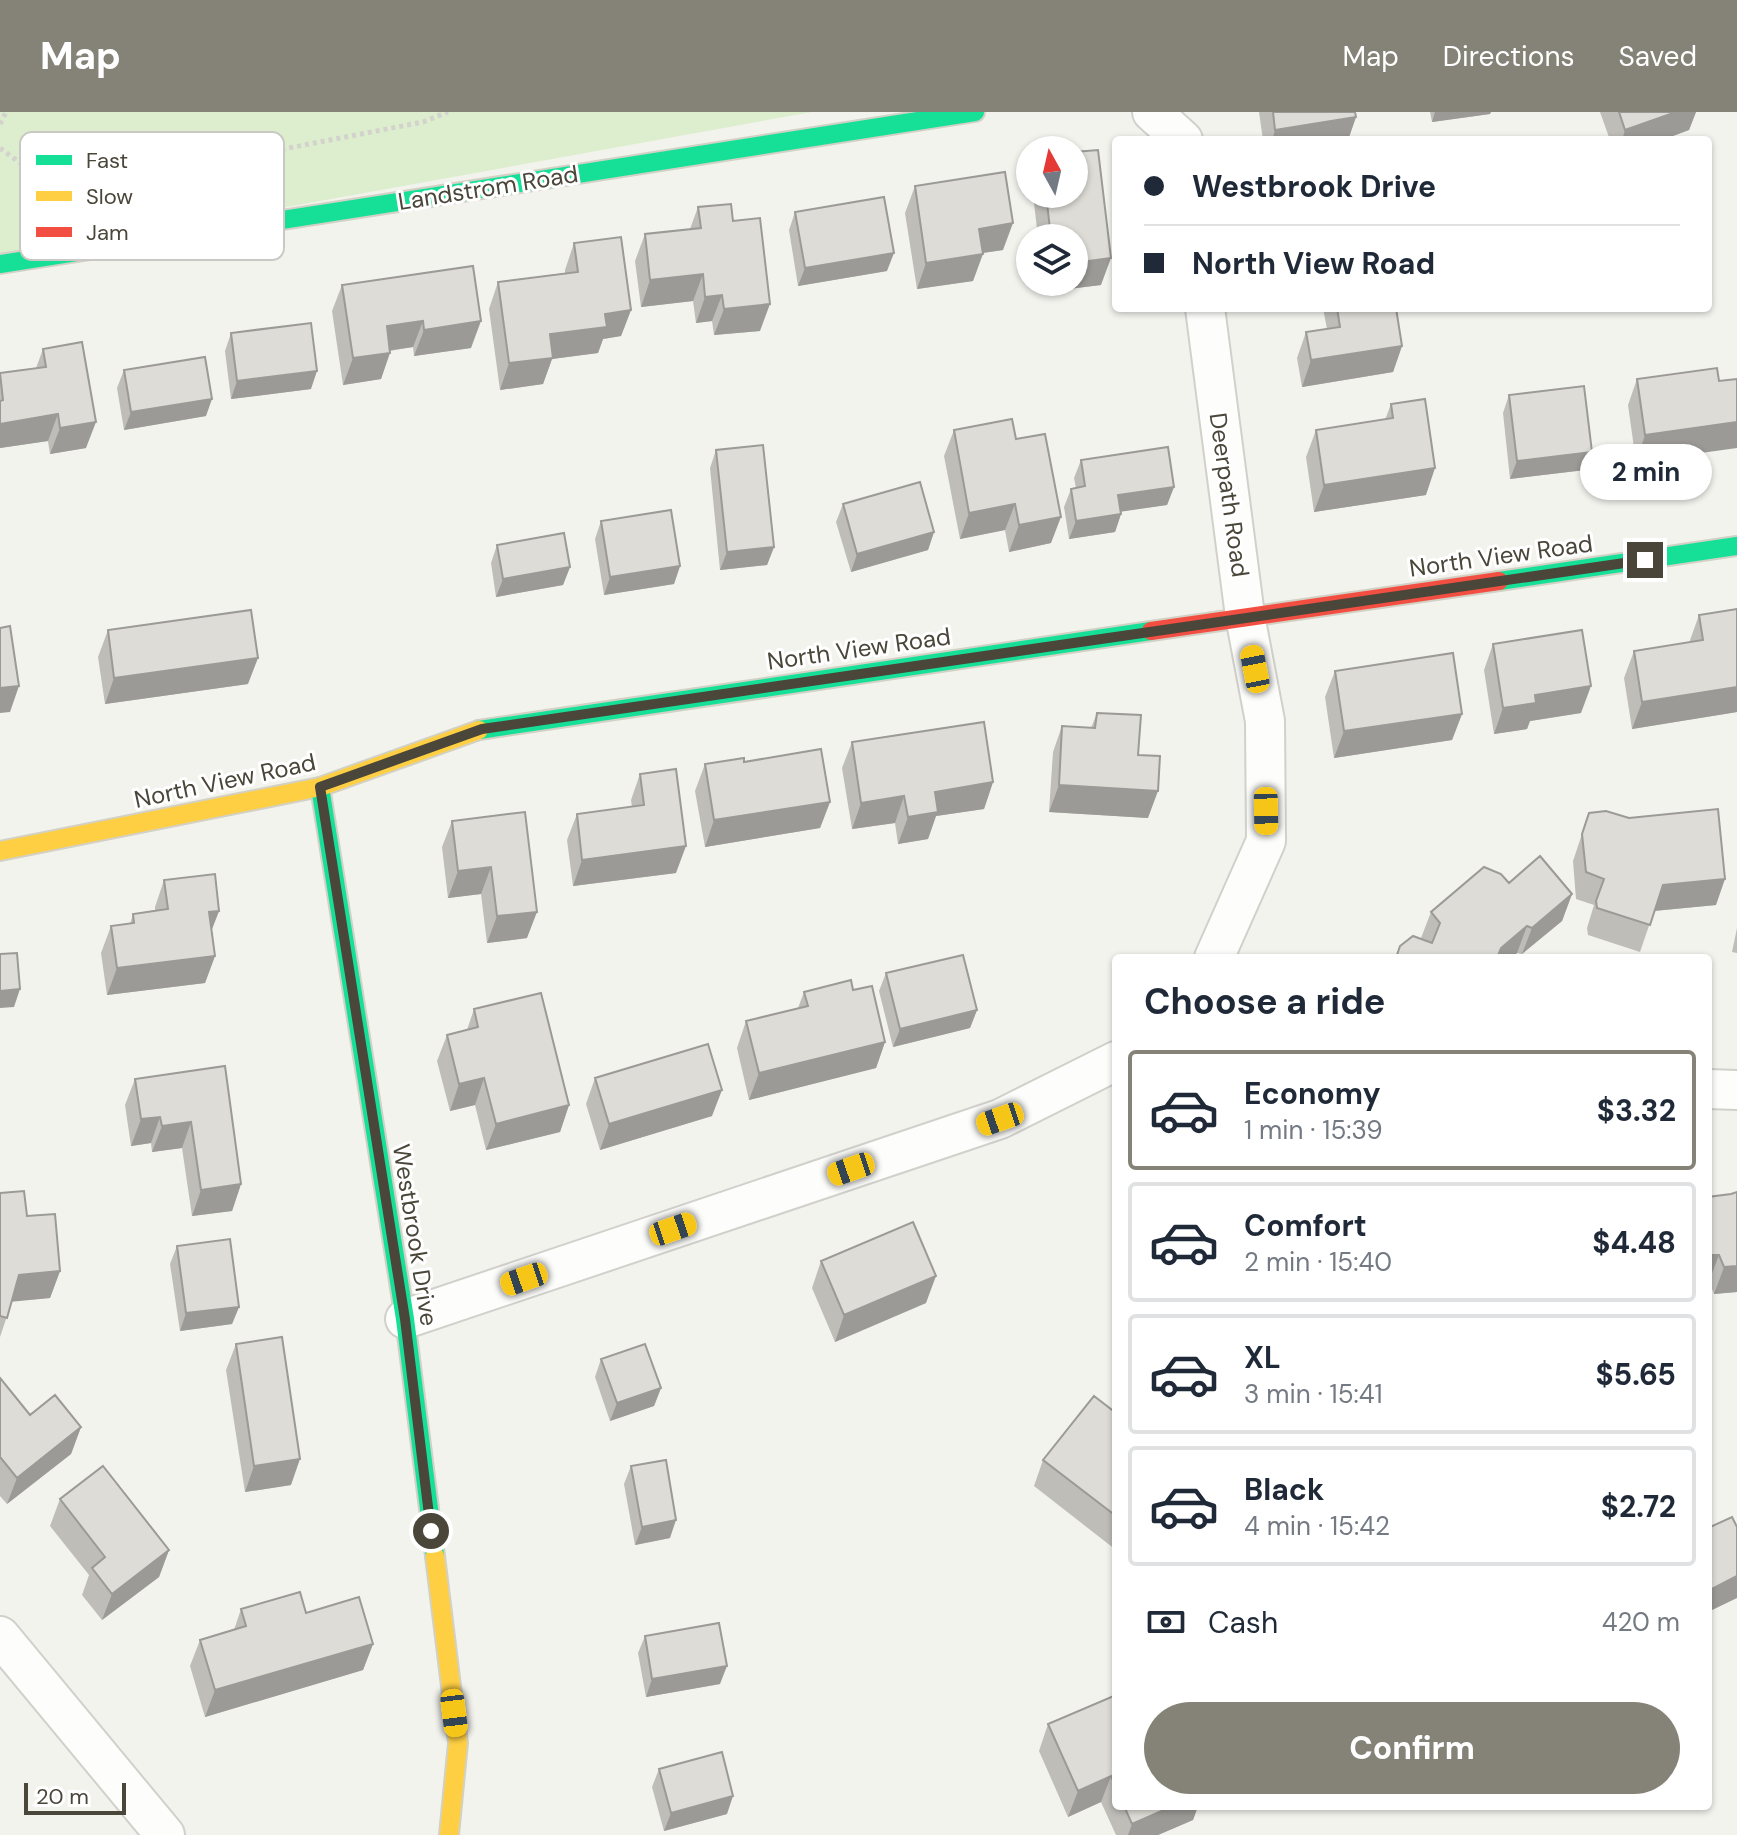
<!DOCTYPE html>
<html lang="en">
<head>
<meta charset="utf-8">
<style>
  body { margin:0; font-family:"DM Sans",sans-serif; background:#f6f6f7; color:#1f2937; height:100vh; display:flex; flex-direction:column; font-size:30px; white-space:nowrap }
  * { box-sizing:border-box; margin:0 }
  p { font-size:26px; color:#747a83 }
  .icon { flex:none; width:44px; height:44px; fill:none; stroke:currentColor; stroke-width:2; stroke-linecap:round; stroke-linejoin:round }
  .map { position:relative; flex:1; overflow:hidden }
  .drawer { position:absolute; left:1112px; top:842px; width:600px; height:856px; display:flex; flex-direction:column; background:#fff; border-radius:8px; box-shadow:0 2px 6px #0004 }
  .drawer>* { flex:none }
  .top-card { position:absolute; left:1112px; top:24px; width:600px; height:176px; border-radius:8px; box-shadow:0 2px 6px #0004; display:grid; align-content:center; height:176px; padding:0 32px; background:#fff }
  .needle { width:52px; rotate:352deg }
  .tools { position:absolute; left:1016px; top:24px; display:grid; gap:16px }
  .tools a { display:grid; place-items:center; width:72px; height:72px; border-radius:50%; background:#fff; box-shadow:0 2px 6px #0004; font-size:40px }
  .scale { position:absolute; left:24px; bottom:20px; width:102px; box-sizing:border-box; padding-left:8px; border:4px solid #4a4639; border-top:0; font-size:22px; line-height:28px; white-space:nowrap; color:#4a4639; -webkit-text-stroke:6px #fff; paint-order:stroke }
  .end { position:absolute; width:36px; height:36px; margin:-18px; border:10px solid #4a4639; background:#fff; box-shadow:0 0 0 4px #fff }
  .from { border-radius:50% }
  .bubble { position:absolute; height:56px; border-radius:28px; background:#fff; box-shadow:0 2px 6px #0004; font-size:26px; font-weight:700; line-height:56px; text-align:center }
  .car { position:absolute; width:24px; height:48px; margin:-24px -12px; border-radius:10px; box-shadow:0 0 6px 2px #0007; background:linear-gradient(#f5c518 24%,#345 0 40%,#f5c518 0 76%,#345 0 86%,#f5c518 0) }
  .top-card b { display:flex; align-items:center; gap:28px; height:76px; font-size:30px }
  .top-card b+b { border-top:2px solid #e0e1e3 }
  .top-card i { width:20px; height:20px; background:#1f2937 }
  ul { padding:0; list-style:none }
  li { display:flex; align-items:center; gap:24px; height:120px; margin:0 16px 12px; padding:0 16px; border:4px solid #e0e1e3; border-radius:8px }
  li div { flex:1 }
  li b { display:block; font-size:30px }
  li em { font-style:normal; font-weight:700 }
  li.current { border-color:#858378 }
  li>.icon { width:72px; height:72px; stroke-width:1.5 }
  h2 { padding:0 32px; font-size:36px; line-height:96px }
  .pay { display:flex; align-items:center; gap:20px; height:88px; padding:0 32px; font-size:30px }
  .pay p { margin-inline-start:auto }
  .cta { display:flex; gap:16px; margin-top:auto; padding:16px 32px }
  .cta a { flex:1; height:92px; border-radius:48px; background:#858378; color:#fff; font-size:32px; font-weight:700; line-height:92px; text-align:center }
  header { display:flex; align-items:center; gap:48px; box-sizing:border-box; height:112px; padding:0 40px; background:#858378; color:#fff }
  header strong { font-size:38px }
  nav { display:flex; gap:44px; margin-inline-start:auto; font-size:28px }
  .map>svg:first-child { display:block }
</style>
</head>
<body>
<header>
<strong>Map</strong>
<nav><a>Map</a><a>Directions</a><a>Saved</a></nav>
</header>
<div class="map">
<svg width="1737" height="1723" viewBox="0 0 1737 1723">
  <rect width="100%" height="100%" fill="#f3f3ee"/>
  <path fill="#ddeece" d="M0,0H812L0,147Z"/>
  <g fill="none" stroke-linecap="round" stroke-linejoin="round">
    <defs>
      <path id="street" d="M1152,0L1183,28
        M1205,196L1245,504L1265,609L1266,729L1214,846
        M1708,977L1737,978
        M405,1207L1000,1007L1116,949
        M0,1524L165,1723"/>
      <path id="fast" d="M0,152L975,0
        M1499,469L1737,434
        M479,618L1151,519
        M320,675L405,1207L435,1444"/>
      <path id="slow" d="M0,739L320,675L479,618
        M435,1444L458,1631L449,1723"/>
      <path id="jam" d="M1151,519L1499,469"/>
    </defs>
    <use href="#street" stroke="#d1d0cb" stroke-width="42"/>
    <use href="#fast" stroke="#d3d1c5" stroke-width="22"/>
    <use href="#slow" stroke="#d3d1c5" stroke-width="22"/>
    <use href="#jam" stroke="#d3d1c5" stroke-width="22"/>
    <path stroke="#d3d2cc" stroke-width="5" stroke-dasharray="4 4" stroke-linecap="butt" d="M0,12L6,0
      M0,36L20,51L52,55L211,51L423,10L448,0"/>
    <use href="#street" stroke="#fdfdfc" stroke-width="38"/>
    <use href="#fast" stroke="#16e098" stroke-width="18"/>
    <use href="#slow" stroke="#ffcf43" stroke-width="18"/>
    <use href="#jam" stroke="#f24e42" stroke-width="18"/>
  </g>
  <path fill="#bebdb8" d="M1259,0H1355L1356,5L1348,28H1263Z
    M1430,0H1491L1490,2L1432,10Z
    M1600,0H1696L1689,18L1662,28H1610Z
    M915,74L1003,138L982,141L973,169L917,177L905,101Z
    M1033,82H1074L1101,173L1044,180L1043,170H1074V126H1038Z
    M698,95L733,109L760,219L714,223L712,209L696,211L693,189L641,195L635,149L645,122L690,117Z
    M795,100L887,159L798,174L789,118Z
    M574,131L631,198L621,224L603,227L598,241L552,247L543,272L500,278L489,197L498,170L565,161V158Z
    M473,154L471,236L414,244L413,235L390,239L381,267L343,273L332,199L342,173Z
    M1323,196H1396L1402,234L1393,260L1302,275L1297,246L1306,220L1327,217Z
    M231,221L311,277L231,287L225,239Z
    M43,237L86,336L50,342L48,329L0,336V261L36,256Z
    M124,258L206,304L124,318L117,276Z
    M1637,267L1719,269L1636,350L1628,293Z
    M1509,283L1585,358L1510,367L1503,301Z
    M1391,292L1426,383L1314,400L1306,345L1316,318L1385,308Z
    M954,318L1016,327L1051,431L1009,440L1005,418L960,427L944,344Z
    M716,338L774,435L767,453L720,458L710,356Z
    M1081,348L1174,375L1167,393L1121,399V402L1115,420L1069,427L1064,395L1071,377L1076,376L1074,366Z
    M843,392L934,420L928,438L851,460L836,410Z
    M601,409L680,454L674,472L604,483L595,427Z
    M497,433L570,455L563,473L496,485L491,451Z
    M1737,497V600L1632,617L1624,566L1634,539L1689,531L1699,503Z
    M108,518L248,572L105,592L98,545Z
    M1493,532L1581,601L1530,609L1527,617L1494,622L1484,558Z
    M1335,559L1462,602L1452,628L1334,646L1325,585Z
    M1097,601L1138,643L1148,706L1049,700L1053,640L1062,614L1091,616Z
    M852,630L993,670L984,697L936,704L928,727L898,732L895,711L852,717L842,656Z
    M744,650L830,690L820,716L705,735L695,679L705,652Z
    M640,662L676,761L573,774L567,728L577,702L632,695L631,688Z
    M525,700L527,826L487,831L481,782L448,786L442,735L452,709Z
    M1589,701L1716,793L1654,799L1640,840L1588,823L1587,816L1594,793L1576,787L1573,749Z
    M164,768L219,799L211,819L215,844L205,871L107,883L101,841L111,814L130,812L133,802L155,798V795Z
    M1509,771L1572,782L1562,809L1522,842L1517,841L1511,846H1396L1421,826L1431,800Z
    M1737,816V841L1732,840Z
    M886,861L977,898L970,916L893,935L879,879Z
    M853,878L885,930L876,956L749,988L737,936L746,909L798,896L804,880Z
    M474,897L569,993L560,1020L486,1038L475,993L450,999L437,949L447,923L467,918Z
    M225,954L241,1072L232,1099L192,1104L182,1036L152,1040L151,1031L131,1034L125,993L135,967Z
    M595,966L712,1004L600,1038L586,992Z
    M1737,1080V1180L1714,1182L1709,1169L1731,1082Z
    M0,1081L27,1104L60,1159L50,1186L12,1189L0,1225Z
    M177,1134L239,1195L232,1212L180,1219L170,1152Z
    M821,1149L926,1191L835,1230L812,1176Z
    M236,1232L291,1373L245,1380L226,1258Z
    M601,1247L661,1276L654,1294L610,1309L595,1265Z
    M0,1266L30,1303L81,1315L71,1342L7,1392L0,1384Z
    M1116,1301V1438L1034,1374L1043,1348Z
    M631,1354L670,1426L635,1433L624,1372Z
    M60,1387L169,1438L159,1465L102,1508L82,1483L89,1463L50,1414Z
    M241,1497L306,1501L373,1532L363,1558L205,1605L190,1554L200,1528L234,1518Z
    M645,1524L720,1572L646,1585L638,1541Z
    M1116,1583V1694H1198L1193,1708L1158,1723H1116L1101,1690L1068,1705L1039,1639L1048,1612Z
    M659,1657L727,1702L664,1719L652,1675Z"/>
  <path fill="#9b9a96" d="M1435,0H1491L1490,2L1432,10Z
    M1676,0H1696L1689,18L1662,28H1622L1625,18Z
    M1356,5L1348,28H1272L1275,18Z
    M1013,111L1003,138L969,143L979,117Z
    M894,141L887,159L798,174L805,156Z
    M983,142L973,169L917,177L926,151Z
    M1111,146L1101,173L1044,180L1048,170H1074V151Z
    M703,162L693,189L641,195L650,168Z
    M722,183L712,209L696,211L705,185Z
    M770,192L760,219L714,223L724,197Z
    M631,198L621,224L603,227L598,241L552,247L543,272L500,278L509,251L550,222L605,202Z
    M423,209L413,235L377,240L387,214Z
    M481,209L471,236L414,244L424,218Z
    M1402,234L1393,260L1302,275L1311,248Z
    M390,241L381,267L343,273L353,246Z
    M317,259L311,277L231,287L237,269Z
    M212,287L206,304L124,318L131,300Z
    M58,302L48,329L0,336V312Z
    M96,310L86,336L50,342L60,316Z
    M1737,310V336L1636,350L1645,323Z
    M1592,340L1585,358L1510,367L1517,349Z
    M1435,356L1426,383L1314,400L1324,373Z
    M1174,375L1167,393L1112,401L1118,383Z
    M1015,392L1005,418L960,427L969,401Z
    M1121,402L1115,420L1069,427L1076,409Z
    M1061,405L1051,431L1009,440L1019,413Z
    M934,420L928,438L851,460L857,442Z
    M774,435L767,453L720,458L727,440Z
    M680,454L674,472L604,483L610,465Z
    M570,455L563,473L496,485L503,467Z
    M258,546L248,572L105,592L114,566Z
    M19,574L10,600L0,601V576Z
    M1591,574L1581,601L1530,609L1527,617L1494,622L1503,596L1535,583Z
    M1737,575V600L1632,617L1642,590Z
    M1462,602L1452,628L1334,646L1344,619Z
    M993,670L984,697L936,704L928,727L898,732L908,705L935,680Z
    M1059,673L1158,679L1148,706L1049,700Z
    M904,684L895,711L852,717L861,691Z
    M830,690L820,716L705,735L714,708Z
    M686,734L676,761L573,774L582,748Z
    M491,755L481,782L448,786L458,759Z
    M1725,767L1716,793L1653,799L1663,773Z
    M1572,782L1562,809L1522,842L1532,816Z
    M219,799L209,825V800Z
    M537,800L527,826L487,831L497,804Z
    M1527,814L1517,841L1511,846H1497L1501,836Z
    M215,844L205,871L107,883L117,856Z
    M20,877L14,895L0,896V879Z
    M977,898L970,916L893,935L900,917Z
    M885,930L876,956L749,988L759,961Z
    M484,966L475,993L450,999L459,972Z
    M722,978L712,1004L600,1038L609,1012Z
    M569,993L560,1020L486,1038L496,1012Z
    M160,1005L151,1031L131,1034L141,1007Z
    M191,1010L182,1036L152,1040L162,1014Z
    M241,1072L232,1099L192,1104L201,1078Z
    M1708,1143H1719L1709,1169H1708Z
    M1737,1154V1180L1714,1182L1724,1155Z
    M60,1159L50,1186L9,1190L19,1163Z
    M936,1164L926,1191L835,1230L844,1203Z
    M239,1195L232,1212L180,1219L186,1201Z
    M661,1276L654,1294L610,1309L617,1291Z
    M81,1315L71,1342L7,1392L17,1366Z
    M300,1347L291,1373L245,1380L254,1354Z
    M676,1408L670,1426L635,1433L642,1415Z
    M169,1438L159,1465L102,1508L112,1482Z
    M1737,1464V1486L1708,1500V1479Z
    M373,1532L363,1558L205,1605L215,1578Z
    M727,1554L720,1572L646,1585L652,1567Z
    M1111,1664L1101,1690L1068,1705L1078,1679Z
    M733,1684L727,1702L664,1719L671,1701Z
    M1173,1694H1198L1193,1708L1158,1723H1128L1132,1712Z"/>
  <path fill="#dddcd6" stroke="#9b9a96" stroke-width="2" d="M1273,0H1355L1356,5L1275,18Z
    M1619,0H1676L1625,18Z
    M1098,38L1111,146L1074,151V126H1051L1046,82H1074V40Z
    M1005,60L1013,111L979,117L983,142L926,151L915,74Z
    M884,85L894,141L805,156L795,100Z
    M731,92L733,109L760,106L770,192L724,197L722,183L705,185L703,162L650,168L645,122L701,116L698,95Z
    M621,125L631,198L605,202L607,215L550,222L553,246L509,251L498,170L578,160L574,131Z
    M473,154L481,209L424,218L423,209L387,214L390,241L353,246L342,173Z
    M1337,196H1396L1402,234L1311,248L1306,220L1340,215Z
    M311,211L317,259L237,269L231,221Z
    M82,230L96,310L60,316L58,302L0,312V289L3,288L0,261L46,255L43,237Z
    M205,245L212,287L131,300L124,258Z
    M1717,256L1719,269L1737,267V310L1645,323L1637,267Z
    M1584,274L1592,340L1517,349L1509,283Z
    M1425,287L1435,356L1324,373L1316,318L1393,306L1391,292Z
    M1012,307L1016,327L1045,322L1061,405L1019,413L1015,392L969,401L954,318Z
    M763,333L774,435L727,440L716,338Z
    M1168,335L1174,375L1118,383L1121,402L1076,409L1071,377L1085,374L1081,348Z
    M920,370L934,420L857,442L843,392Z
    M671,398L680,454L610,465L601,409Z
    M564,421L570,455L503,467L497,433Z
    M1737,497V575L1642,590L1634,539L1703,528L1699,503Z
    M251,498L258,546L114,566L108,518Z
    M10,514L19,574L0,576V516Z
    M1582,518L1591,574L1535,583L1536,591L1503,596L1493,532Z
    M1453,541L1462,602L1344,619L1335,559Z
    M1097,601L1141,603L1138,643L1160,644L1158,679L1059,673L1062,614L1095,616Z
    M984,610L993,670L935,680L938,700L908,705L904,684L861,691L852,630Z
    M821,637L830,690L714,708L705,652L744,646V650Z
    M676,657L686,734L582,748L577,702L644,693L640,662Z
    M1718,697L1725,767L1663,773L1650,813L1597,796L1596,789L1604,767L1586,760L1582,722L1589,701L1606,699L1629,706Z
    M525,700L537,800L497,804L491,755L458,759L452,709Z
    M1540,744L1572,782L1532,816L1527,814L1501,836L1497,846H1396L1400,834L1413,824L1432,831L1440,811L1431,800L1484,755L1501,762L1509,771Z
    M215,762L219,799L209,800L215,844L117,856L111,814L134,811L133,802L168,797L164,768Z
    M17,841L20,877L0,879V842Z
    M963,843L977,898L900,917L886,861Z
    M851,868L853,878L872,874L885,930L759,961L746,909L808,894L804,880Z
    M541,881L569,993L496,1012L484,966L459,972L447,923L478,915L474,897Z
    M708,932L722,978L609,1012L595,966Z
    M225,954L241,1072L201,1078L191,1010L162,1014L160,1005L141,1007L135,967Z
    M24,1079L27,1104L55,1102L60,1159L19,1163L7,1206L0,1204V1081Z
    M1737,1080V1154L1724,1155L1719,1143H1708V1085L1731,1082Z
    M913,1110L936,1164L844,1203L821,1149Z
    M230,1127L239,1195L186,1201L177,1134Z
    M282,1225L300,1347L254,1354L236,1232Z
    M645,1232L661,1276L617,1291L601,1247Z
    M0,1266L30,1303L55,1283L81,1315L17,1366L0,1345Z
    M1094,1284L1116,1301V1404L1043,1348Z
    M666,1348L676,1408L642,1415L631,1354Z
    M103,1354L169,1438L112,1482L92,1456L105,1445L60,1387Z
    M1732,1405L1737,1415V1464L1708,1479V1416Z
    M300,1480L306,1501L359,1485L373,1532L215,1578L200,1528L246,1514L241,1497Z
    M719,1511L727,1554L652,1567L645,1524Z
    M1116,1583V1675L1111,1664L1078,1679L1048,1612Z
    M722,1640L733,1684L671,1701L659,1657Z
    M1124,1694H1173L1132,1712Z"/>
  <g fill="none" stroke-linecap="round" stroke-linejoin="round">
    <path stroke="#4a4639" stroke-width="10" d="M431,1419L405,1207L320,675L482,617L1645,448"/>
  </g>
  <g text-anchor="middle" stroke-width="6" stroke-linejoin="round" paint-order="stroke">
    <g font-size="24" fill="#4a4639" stroke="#fff">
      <text transform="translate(488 76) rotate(-9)" y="8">Landstrom Road</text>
      <text transform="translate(1229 383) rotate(82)" y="8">Deerpath Road</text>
      <text transform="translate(1501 444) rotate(-8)" y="8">North View Road</text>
      <text transform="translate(859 537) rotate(-8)" y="8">North View Road</text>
      <text transform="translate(225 669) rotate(-12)" y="8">North View Road</text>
      <text transform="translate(415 1123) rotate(81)" y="8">Westbrook Drive</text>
    </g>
  </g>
  <rect x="20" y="20" width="264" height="128" rx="12" fill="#fff" stroke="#c9c8c4" stroke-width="2"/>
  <rect x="36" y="43" width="36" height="10" fill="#16e098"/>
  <rect x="36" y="79" width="36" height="10" fill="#ffcf43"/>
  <rect x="36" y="115" width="36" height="10" fill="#f24e42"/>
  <g font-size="22" fill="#4a4639">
    <text x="86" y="56">Fast</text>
    <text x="86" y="92">Slow</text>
    <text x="86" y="128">Jam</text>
  </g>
</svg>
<div class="tools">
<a><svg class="needle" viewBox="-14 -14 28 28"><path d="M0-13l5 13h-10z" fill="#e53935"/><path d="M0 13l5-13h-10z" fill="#747a83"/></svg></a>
<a><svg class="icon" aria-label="layers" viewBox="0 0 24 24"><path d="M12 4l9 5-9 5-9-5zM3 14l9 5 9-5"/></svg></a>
</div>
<div class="scale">20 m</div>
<i class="end from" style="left:431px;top:1419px"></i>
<i class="end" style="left:1645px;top:448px"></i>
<div class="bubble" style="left:1580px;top:332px;width:132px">2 min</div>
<i class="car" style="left:1255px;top:557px;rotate:349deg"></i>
<i class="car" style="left:1266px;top:699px;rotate:179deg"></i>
<i class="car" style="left:1000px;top:1007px;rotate:251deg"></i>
<i class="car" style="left:851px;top:1057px;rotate:251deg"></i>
<i class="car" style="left:673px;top:1117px;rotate:71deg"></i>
<i class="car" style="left:524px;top:1167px;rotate:251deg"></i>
<i class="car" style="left:454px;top:1601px;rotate:173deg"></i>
<div class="top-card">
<b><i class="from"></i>Westbrook Drive</b>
<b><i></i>North View Road</b>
</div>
<section class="drawer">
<h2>Choose a ride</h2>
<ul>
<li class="current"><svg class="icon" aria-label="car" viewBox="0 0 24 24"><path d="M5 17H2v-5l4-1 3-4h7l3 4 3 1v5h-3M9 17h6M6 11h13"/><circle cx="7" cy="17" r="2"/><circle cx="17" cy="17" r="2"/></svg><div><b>Economy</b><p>1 min · 15:39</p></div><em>$3.32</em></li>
<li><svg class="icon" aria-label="car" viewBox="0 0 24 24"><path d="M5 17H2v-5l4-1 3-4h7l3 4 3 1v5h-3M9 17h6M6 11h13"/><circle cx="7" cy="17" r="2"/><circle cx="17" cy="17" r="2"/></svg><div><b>Comfort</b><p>2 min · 15:40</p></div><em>$4.48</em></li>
<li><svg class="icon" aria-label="car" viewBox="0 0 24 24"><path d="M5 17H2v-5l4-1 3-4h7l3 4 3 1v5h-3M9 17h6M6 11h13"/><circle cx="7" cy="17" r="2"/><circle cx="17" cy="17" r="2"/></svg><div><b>XL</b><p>3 min · 15:41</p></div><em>$5.65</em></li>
<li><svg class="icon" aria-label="car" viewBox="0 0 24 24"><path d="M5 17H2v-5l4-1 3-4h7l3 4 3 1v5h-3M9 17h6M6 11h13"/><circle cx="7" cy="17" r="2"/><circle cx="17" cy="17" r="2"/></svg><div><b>Black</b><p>4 min · 15:42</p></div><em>$2.72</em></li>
</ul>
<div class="pay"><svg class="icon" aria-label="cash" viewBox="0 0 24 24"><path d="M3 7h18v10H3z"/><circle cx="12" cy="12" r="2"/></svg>Cash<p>420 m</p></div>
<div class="cta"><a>Confirm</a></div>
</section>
</div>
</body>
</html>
